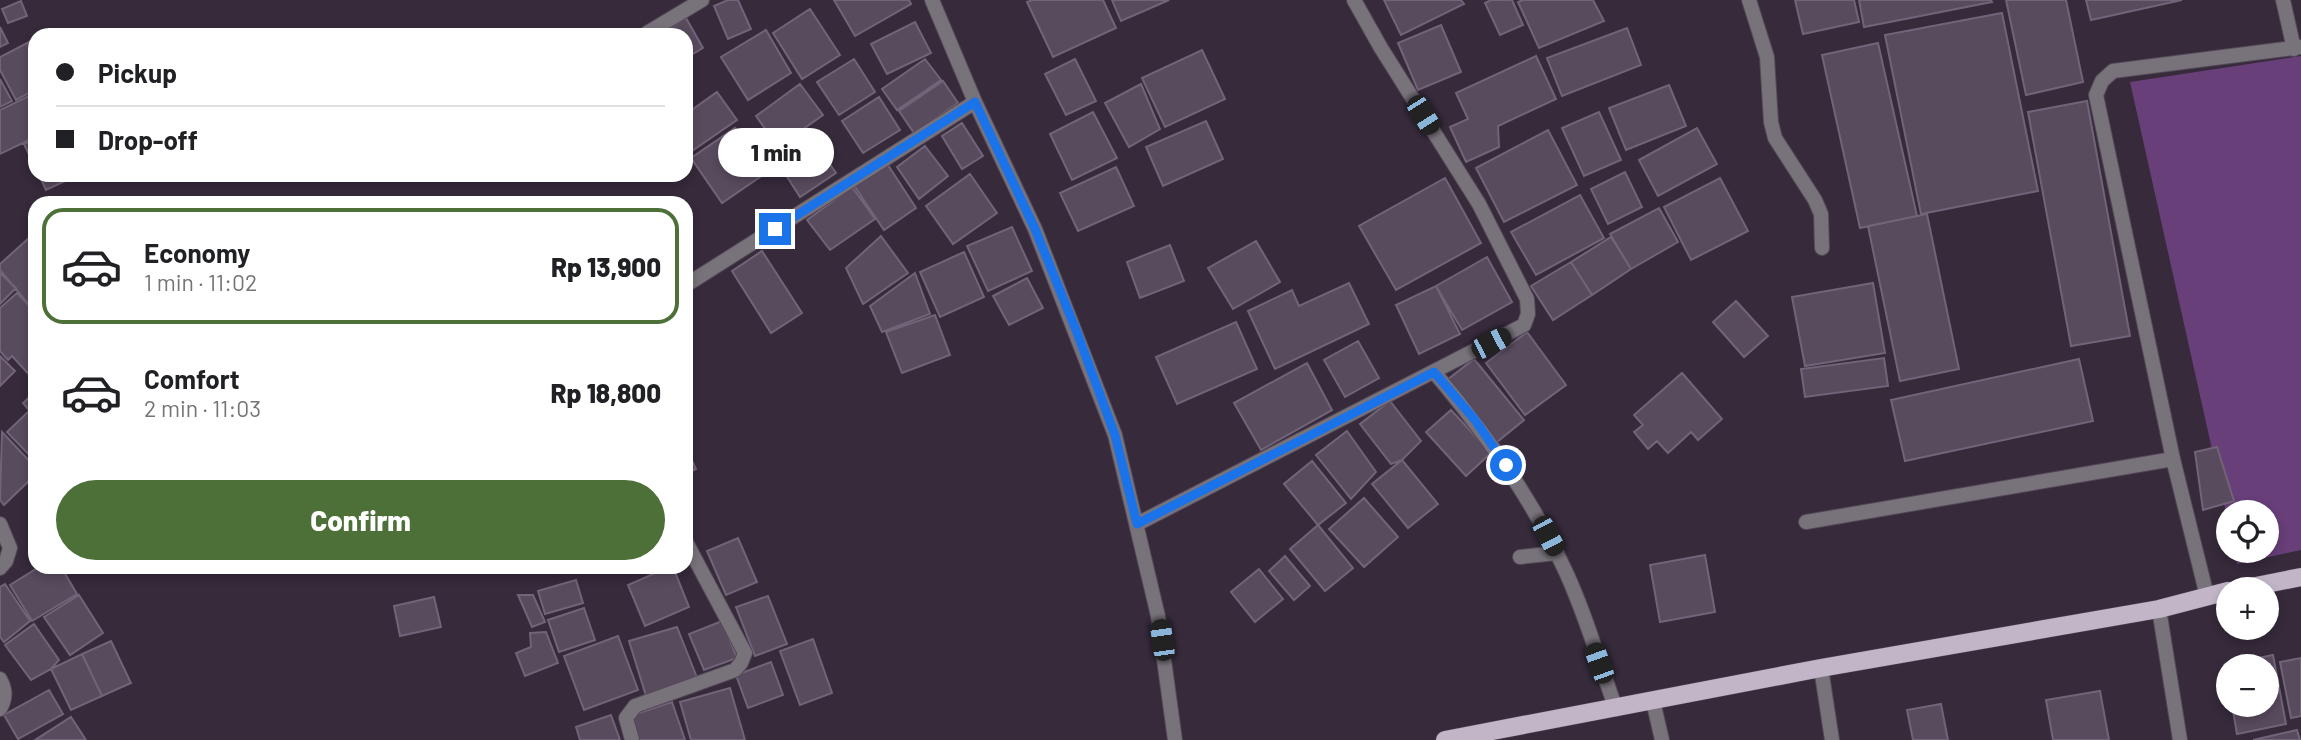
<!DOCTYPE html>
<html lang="en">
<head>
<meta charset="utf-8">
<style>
  body { margin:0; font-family:Barlow,sans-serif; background:#f6f6f6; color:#202124; height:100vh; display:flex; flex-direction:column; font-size:26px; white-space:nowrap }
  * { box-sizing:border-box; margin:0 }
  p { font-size:23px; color:#757577 }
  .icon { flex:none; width:38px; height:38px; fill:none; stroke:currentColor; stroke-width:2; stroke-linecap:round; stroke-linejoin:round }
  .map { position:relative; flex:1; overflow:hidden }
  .drawer { position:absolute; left:28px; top:196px; width:665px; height:378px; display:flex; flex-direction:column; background:#fff; border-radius:21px; box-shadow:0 4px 10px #0003 }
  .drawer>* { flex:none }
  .top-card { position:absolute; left:28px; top:28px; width:665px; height:154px; border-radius:21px; box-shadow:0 4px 10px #0003; display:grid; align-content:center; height:154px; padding:0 28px; background:#fff }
  .tools { position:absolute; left:2216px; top:500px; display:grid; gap:14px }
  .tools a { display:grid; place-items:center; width:63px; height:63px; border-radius:50%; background:#fff; box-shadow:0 4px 10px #0003; font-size:35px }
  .end { position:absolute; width:32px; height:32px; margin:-16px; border:9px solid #1a73e8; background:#fff; box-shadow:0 0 0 4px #fff }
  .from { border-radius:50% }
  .bubble { position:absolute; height:49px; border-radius:24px; background:#fff; box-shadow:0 4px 10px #0003; font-size:23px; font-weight:800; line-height:49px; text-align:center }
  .car { position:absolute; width:21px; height:42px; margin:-21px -10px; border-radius:9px; box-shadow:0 0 5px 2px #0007; background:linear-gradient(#222 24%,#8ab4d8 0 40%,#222 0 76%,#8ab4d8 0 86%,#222 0) }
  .top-card b { display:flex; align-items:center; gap:24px; height:66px; font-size:26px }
  .top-card b+b { border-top:2px solid #e0e0e0 }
  .top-card i { width:18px; height:18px; background:#202124 }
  ul { padding:12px 0 0; list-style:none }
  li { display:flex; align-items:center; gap:21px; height:116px; margin:0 14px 10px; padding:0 14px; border:4px solid transparent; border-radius:21px }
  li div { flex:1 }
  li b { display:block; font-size:26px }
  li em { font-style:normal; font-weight:800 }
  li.current { border-color:#4c7038 }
  li>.icon { width:63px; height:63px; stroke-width:1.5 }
  .primary-button { display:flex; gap:14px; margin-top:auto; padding:14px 28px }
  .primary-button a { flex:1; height:80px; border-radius:42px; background:#4c7038; color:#fff; font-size:28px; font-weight:800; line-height:80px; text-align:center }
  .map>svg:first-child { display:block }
</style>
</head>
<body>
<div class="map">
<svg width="2301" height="740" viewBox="0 0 2301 740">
  <rect width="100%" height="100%" fill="#362a3b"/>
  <path fill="#683f79" d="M2301,56V550L2237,564L2235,551H2266V513H2228V521L2130,82Z"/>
  <path fill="#584b5e" stroke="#726478" stroke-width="2" d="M728,0H738L751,29L728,39L714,6Z
    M834,0H909L911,4L855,36Z
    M1032,0H1103L1116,28L1053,57L1027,2Z
    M1112,0H1169L1121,21Z
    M1384,0H1461L1464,4L1401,35Z
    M1491,0H1512L1523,25L1500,35L1485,3Z
    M1523,0H1593L1604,21L1539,48L1518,2Z
    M1795,0H1854L1859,22L1803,34Z
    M1859,0H1991L1992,2L1864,27Z
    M2006,0H2066L2083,82L2026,95Z
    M2086,0H2182L2091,20Z
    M21,1L27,16L8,23L2,9Z
    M810,9L840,55L802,79L773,33Z
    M2002,13L2038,191L1921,214L1885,35Z
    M686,18L703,48L686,58V35H658Z
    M915,22L931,53L887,74L871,44Z
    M1441,25L1461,72L1418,90L1398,43Z
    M0,27L8,43L0,47Z
    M1627,28L1641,65L1562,96L1547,58Z
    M766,30L791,73L748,100L721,57Z
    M35,39V90L16,100L0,70V57Z
    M1878,43L1917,216L1860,228L1822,55Z
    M1202,50L1225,99L1165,127L1142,78Z
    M1536,56L1556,99L1498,126L1499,147L1466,162L1450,127L1468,119L1456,93Z
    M854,59L875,92L839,115L817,82Z
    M925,59L941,80L897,110L882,89Z
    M1075,59L1096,101L1066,115L1045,74Z
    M0,79L12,101L0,107Z
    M943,81L958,103L914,133L899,111Z
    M800,84L823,115L778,147L756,116Z
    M1141,84L1160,129L1129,147L1105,103Z
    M1669,85L1686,126L1626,150L1609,108Z
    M717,92L737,120L686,155V114Z
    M35,93V137L0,154V110Z
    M879,97L900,130L863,153L842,121Z
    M2087,101L2130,336L2071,346L2028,112Z
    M1093,112L1117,158L1072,180L1050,134Z
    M1599,112L1621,160L1584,176L1562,128Z
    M1206,121L1223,159L1163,186L1146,147Z
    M962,123L983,156L962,169L942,136Z
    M735,128L766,173L722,203L691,158Z
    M1697,128L1717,164L1658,196L1639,160Z
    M1548,130L1577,185L1504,222L1476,168Z
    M35,139V167L24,144Z
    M814,141L836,173L800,197L779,164Z
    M925,146L948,176L919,199L897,167Z
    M886,162L916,208L884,230L853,184Z
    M1116,167L1134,206L1078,231L1060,193Z
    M1625,172L1642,207L1608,224L1591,189Z
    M970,174L997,213L953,244L926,206Z
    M39,175H65V181L46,190Z
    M1445,178L1481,243L1396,290L1359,226Z
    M1720,178L1748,231L1691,260L1664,207Z
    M852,187L875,219L830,250L807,220Z
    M1580,195L1604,238L1536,275L1511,232Z
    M1659,208L1678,242L1631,269L1610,234Z
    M1927,214L1959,369L1900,381L1868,226Z
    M1012,227L1032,271L988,291L967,246Z
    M881,236L908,273L863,304L846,268Z
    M1611,237L1631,269L1592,295L1571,262Z
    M29,238L35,244V312L0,270V264Z
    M1256,241L1280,282L1233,309L1208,268Z
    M1170,245L1184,281L1140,298L1127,262Z
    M762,251L802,313L771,333L732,271Z
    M964,252L984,297L940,317L920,272Z
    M1487,257L1512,302L1462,330L1436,286Z
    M1571,262L1592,295L1553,320L1531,286Z
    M0,273L16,288L0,304Z
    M915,273L930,314L882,332L870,306Z
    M1027,278L1043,308L1009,325L993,296Z
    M1349,283L1369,324L1275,369L1248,311L1292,290L1299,306Z
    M1873,283L1885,353L1805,366L1792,297Z
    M1436,286L1460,334L1419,354L1396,305Z
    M17,293L35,312V381L12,356L8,360L0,351V308Z
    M1736,301L1768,336L1744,357L1713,322Z
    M935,315L950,355L902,373L886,332Z
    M1236,322L1257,369L1177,404L1156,357Z
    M1527,332L1566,385L1525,415L1486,363Z
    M1358,341L1379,378L1345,397L1324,360Z
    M0,356L15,371L0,386Z
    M1884,358L1888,386L1805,397L1801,369Z
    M1474,359L1524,420L1497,442L1447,380Z
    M2079,359L2093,421L1905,461L1891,400Z
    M1307,363L1332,410L1261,450L1234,403Z
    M1682,373L1722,419L1698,440L1691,432L1668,453L1657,441L1648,449L1634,432L1643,425L1634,415Z
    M35,392V417L23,403Z
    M1390,401L1421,441L1402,460L1391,464L1360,424Z
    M1451,410L1491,453L1466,476L1426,432Z
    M29,411L35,418V461L7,432Z
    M1347,431L1376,472L1351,499L1316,455Z
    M2,432L35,467V475L4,505L0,500Z
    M2217,447L2234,501L2203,510L2195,452Z
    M686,448L696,469L686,474Z
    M1402,460L1438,504L1408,528L1372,484Z
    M1312,461L1346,503L1318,525L1284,484Z
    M1364,498L1398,537L1364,567L1329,529Z
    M1318,525L1353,568L1325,591L1290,549Z
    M738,538L757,582L726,595L707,551Z
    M1705,555L1715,612L1660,622L1650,565Z
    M1285,556L1310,586L1294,600L1269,571Z
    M39,567H61L77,594L32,621L10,585Z
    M669,567H673L689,607L645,626L628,585Z
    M1259,569L1283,599L1255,622L1231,592Z
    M576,580L583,603L545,614L538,591Z
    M5,584L30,621L4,642L0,637V587Z
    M79,595L103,633L70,655L44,617Z
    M518,595H533L545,622L532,627Z
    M768,596L787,644L755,656L736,607Z
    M434,597L441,627L400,636L394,606Z
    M584,608L595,640L559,652L548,620Z
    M722,621L737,658L704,670L689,634Z
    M34,624L59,660L51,669L31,680L5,645Z
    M677,627L698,680L646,696L629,641Z
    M546,632L558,663L525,676L516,653L531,647L530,633Z
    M618,636L638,690L584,710L564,656Z
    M813,639L832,693L800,705L780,651Z
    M111,641L131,683L102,696L82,654Z
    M82,654L102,696L71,710L51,669Z
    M2273,655L2286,724L2237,734L2232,705H2266V667H2228V686L2224,665Z
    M2301,658V716L2291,718L2280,662Z
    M771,662L783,695L748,708L736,675Z
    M730,688L745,740H691L680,702Z
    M49,690L63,714L18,739L4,715Z
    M2100,691L2109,740H2053L2046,700Z
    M672,702L685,740H639L630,716Z
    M1941,704L1948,740H1913L1907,710Z
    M611,715L620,740H580L576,727Z
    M71,717L86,740H35Z
    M2297,730L2300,740H2253Z"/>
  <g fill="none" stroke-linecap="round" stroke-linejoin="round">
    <defs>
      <path id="service" d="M1749,0L1767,57L1771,122L1775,138L1815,200L1821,214L1822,248
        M1806,522L2173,459
        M1520,557L1557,553
        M1653,701L1662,740"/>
      <path id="minor" d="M932,0L975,102L1035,229L1115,435L1158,616L1175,740
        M2283,0L2294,49
        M647,33L702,0
        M686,285L975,102
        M1434,372C1485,432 1530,496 1564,568C1585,612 1599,662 1616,709
        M0,524L10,548L6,561L0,568
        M1137,524L1524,325L1528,314L1527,299L1479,204L1381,48L1354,0
        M2207,596L2173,459L2096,95L2102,81L2113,71L2301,47
        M1821,668L1832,740
        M0,679C6,690 6,698 0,709
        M632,740L626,718L635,706L735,670L741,663L745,653L686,542"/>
      <path id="tertiary" d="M2159,609L2180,740"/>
      <path id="primary" d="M2236,590L2301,577
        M1445,740L1821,668L2159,609L2228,591"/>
    </defs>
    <use href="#service" stroke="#534858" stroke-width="16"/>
    <use href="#minor" stroke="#534858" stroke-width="16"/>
    <use href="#tertiary" stroke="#534858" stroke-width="16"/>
    <use href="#primary" stroke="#534858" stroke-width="19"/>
    <use href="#service" stroke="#78727b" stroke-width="14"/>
    <use href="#minor" stroke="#78727b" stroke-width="14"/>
    <use href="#tertiary" stroke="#78727b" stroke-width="14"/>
    <use href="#primary" stroke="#c1b5c7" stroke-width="18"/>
  </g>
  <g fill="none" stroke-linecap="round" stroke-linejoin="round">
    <path stroke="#1a73e8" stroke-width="9" d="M775,229L975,102L1035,229L1076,330L1115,435L1137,524L1434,372L1475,420L1506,465"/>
  </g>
</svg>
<div class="tools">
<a><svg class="icon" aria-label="locate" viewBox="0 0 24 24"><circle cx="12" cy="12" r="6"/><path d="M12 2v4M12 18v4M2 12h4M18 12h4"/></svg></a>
<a>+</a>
<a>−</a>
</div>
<i class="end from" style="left:1506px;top:465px"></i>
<i class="end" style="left:775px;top:229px"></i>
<div class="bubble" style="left:718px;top:128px;width:116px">1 min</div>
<i class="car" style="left:1423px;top:115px;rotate:148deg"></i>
<i class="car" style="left:1491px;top:343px;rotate:63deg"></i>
<i class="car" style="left:1548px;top:536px;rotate:152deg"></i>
<i class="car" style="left:1162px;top:640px;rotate:352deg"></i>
<i class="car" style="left:1599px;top:663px;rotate:340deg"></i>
<div class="top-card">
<b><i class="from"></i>Pickup</b>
<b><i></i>Drop-off</b>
</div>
<section class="drawer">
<ul>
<li class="current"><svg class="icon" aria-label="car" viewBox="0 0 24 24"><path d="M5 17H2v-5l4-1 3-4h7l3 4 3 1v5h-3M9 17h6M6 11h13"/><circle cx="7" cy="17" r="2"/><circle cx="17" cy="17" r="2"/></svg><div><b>Economy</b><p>1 min · 11:02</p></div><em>Rp 13,900</em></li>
<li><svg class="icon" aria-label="car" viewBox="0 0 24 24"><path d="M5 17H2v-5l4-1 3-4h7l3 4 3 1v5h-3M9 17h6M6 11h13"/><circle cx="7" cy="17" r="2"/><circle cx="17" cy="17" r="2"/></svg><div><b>Comfort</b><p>2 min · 11:03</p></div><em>Rp 18,800</em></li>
</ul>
<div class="primary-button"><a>Confirm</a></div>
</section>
</div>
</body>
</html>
